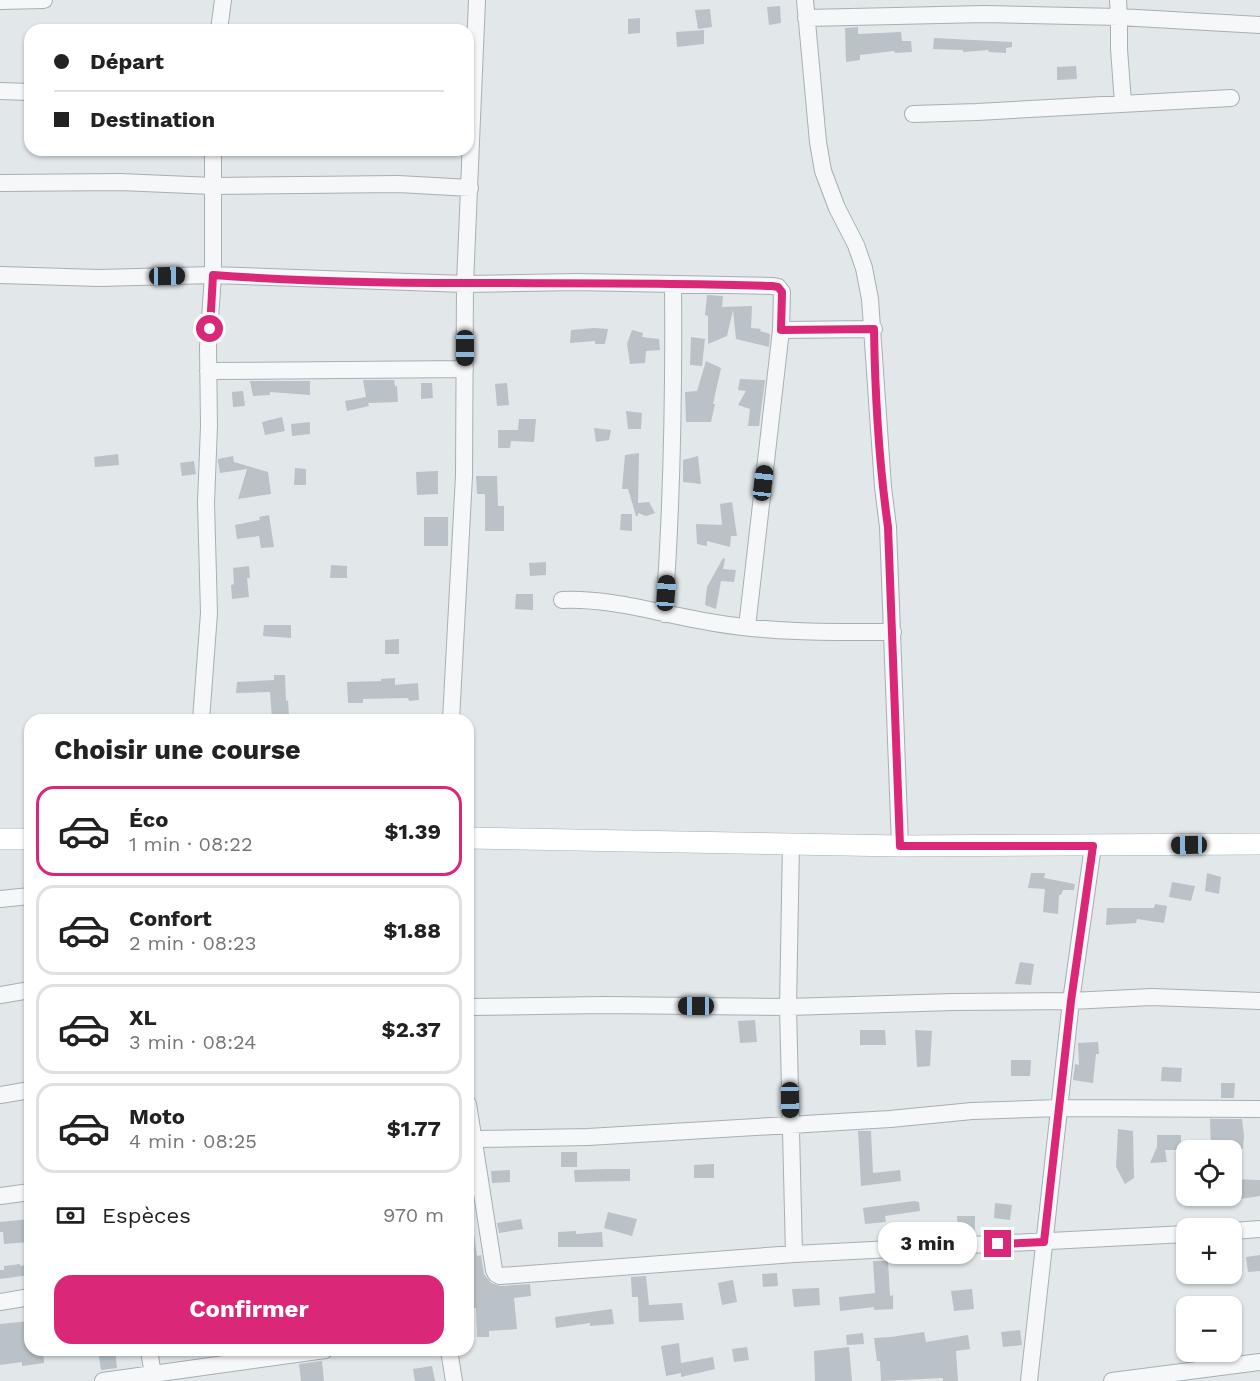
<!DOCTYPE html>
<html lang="fr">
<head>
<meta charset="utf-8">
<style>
  body { margin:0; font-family:"Work Sans",sans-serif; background:#f2f2f2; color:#222; height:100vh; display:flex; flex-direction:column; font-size:22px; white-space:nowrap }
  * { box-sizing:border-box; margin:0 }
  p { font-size:20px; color:#767676 }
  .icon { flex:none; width:33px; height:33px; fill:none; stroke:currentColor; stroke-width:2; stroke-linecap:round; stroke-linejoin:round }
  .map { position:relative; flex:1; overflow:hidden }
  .details { position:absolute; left:24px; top:714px; width:450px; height:642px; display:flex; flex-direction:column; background:#fff; border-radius:18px; box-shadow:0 2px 4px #0004 }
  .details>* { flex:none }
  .top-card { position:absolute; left:24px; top:24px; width:450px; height:132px; border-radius:18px; box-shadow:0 2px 4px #0004; display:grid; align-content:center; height:132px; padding:0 30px; background:#fff }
  .buttons { position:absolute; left:1176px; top:1140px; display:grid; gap:12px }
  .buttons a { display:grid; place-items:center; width:66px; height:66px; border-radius:12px; background:#fff; box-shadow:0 2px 4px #0004; font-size:30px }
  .end { position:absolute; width:27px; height:27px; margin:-14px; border:8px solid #db2777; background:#fff; box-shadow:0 0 0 3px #fff }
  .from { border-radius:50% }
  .bubble { position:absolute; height:42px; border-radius:18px; background:#fff; box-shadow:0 2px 4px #0004; font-size:20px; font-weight:700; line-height:42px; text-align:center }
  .car { position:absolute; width:18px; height:36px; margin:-18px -9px; border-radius:8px; box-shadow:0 0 4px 2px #0007; background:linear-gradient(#222 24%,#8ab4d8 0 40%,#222 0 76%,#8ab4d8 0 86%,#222 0) }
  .top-card b { display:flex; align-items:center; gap:21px; height:57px; font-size:22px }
  .top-card b+b { border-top:2px solid #e0e0e0 }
  .top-card i { width:15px; height:15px; background:#222 }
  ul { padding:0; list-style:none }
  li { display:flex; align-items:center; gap:18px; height:90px; margin:0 12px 9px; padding:0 18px; border:3px solid #e0e0e0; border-radius:18px }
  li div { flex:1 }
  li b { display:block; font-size:22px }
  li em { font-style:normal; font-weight:700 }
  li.current { border-color:#db2777 }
  li>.icon { width:54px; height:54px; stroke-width:1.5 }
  h2 { padding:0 30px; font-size:27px; line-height:72px }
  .pay { display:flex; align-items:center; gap:15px; height:66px; padding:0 30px; font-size:22px }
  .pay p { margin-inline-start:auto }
  .primary-button { display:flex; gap:12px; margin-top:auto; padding:12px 30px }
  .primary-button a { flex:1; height:69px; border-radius:18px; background:#db2777; color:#fff; font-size:24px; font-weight:700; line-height:69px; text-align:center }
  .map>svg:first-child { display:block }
</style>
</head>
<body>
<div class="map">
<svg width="1260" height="1381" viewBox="0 0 1260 1381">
  <rect width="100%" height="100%" fill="#e2e7ea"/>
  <path fill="#bac1c7" d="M780,6L781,23L769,25L767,7Z
    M710,9L712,27L698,29L695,10Z
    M640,18V33L628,34V19Z
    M858,27V34L901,32L902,41H911L912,52L895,53L894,51L860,55V60L846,62L845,28Z
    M704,30V44L677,47L676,32Z
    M934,38L1012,42V47L1006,48V53L989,52L988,50L963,52V50L933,49Z
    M1076,66L1077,79L1057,80V67Z
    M707,295L723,296L722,307L752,306L751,328L761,329L760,331L770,334L769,347L736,339L733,310L727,336L708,344V316L705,315Z
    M594,328L608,329L605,344H595V341L570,343L571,330Z
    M632,330L643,333L642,337L659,339L660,350L646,351L645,363L630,364L627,344Z
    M691,337L705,339L702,366L690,365Z
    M706,361L721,368L713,404H715L711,422H686L685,392L697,391Z
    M740,379L765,380L759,426H748L750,409L738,405L746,391L738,390Z
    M363,380H394L395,386H397L398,402L368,403L369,406L347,411L345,401L366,397Z
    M250,381H310V395L270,392V395L253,396Z
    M421,383H432L433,398L421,399Z
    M507,383L509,405L497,406L495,384Z
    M243,391L245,406L233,407L232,392Z
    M626,411L642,413L641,429H628Z
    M282,417L285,431L265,435L262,422Z
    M519,419H536L534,442L511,441L510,448H498V430H518Z
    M310,422V434L292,436L291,424Z
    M594,428L611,430L609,440L596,442Z
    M639,453L638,503L649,502L655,513L646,516L638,513V516H636L628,489H622L625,455Z
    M118,454L119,465L95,467L94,457Z
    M233,456L234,462L268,472L271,494L238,499L247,469L220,473L218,462V459Z
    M698,456L701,484L683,482V460Z
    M194,461L196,474L182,476L180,463Z
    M295,468L306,469V485H294Z
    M438,471V494L417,495L416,472Z
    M476,476H497L498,506H504V531H485V494H477Z
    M732,502L737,536H731L730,547L707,541V546L697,544L696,524L722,525L720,504Z
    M621,514H632V531L620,530Z
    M269,515L274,547L261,548L259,536L237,539L235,525L260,520L259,517Z
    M424,517H448V546H424Z
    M723,558L725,559L723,569L736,570L734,582L721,581L716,609L705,605L707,587Z
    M546,562V575L530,576L529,563Z
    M331,565L347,566V578H330Z
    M249,566L250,578H247L249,597L232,599L231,585L234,584L233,568Z
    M516,594H533V610L515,609Z
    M264,625H291V638L263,636Z
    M399,639V654H385V640Z
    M274,675H285L286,701L288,700L289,717L272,718L270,692L236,693L237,682L274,680Z
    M395,678V685L418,683L419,700L409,701L408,698L363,699V703H348L347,682L381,681V679Z
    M1031,873H1045L1044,878L1075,884L1074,890H1063L1061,895H1059L1058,914L1043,912L1045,889L1028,888Z
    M1207,873L1221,877L1219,894L1205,891Z
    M1172,882L1195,886L1191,901L1169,897Z
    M1155,904L1167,906L1164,923L1137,919L1136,923L1106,925L1107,908H1154Z
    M1020,962L1034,964L1031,985L1015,984Z
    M755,1020L757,1042L740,1043L738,1021Z
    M860,1030H885L886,1045H860Z
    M915,1030L932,1031L930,1066L917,1067Z
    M1098,1042L1099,1054H1096L1093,1083L1073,1080L1075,1064L1079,1065L1078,1043Z
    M1011,1060H1031L1030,1076H1011Z
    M1162,1067L1182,1068L1181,1082L1161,1081Z
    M1221,1083H1235L1234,1098H1221Z
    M1210,1119H1242L1244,1136L1243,1149L1211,1150Z
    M1118,1129L1133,1131L1134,1178L1125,1184L1116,1167Z
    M858,1131H871L873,1173L900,1170L901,1181L861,1186Z
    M1157,1135H1181V1150H1165L1167,1162L1150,1163L1157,1147Z
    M561,1152H577V1167H561Z
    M714,1164V1178H694V1165Z
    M608,1169H630V1181L575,1182L574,1170Z
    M510,1170V1182L492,1183L491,1171Z
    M1232,1179L1260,1180V1196L1233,1200Z
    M914,1201L919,1202L920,1211L885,1216L886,1222L865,1224L863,1208Z
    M995,1203L1012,1205L1010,1220L994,1218Z
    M608,1212L637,1219L632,1236L604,1228Z
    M957,1216H975V1233H958Z
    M30,1219V1242L4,1244L3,1232H0V1222Z
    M521,1219L523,1229L499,1233L497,1223Z
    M576,1231V1234L602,1232L603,1247H558V1232Z
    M468,1235H474L477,1256L481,1255L484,1274L491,1283L501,1286L530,1284L531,1296L514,1298L517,1329L489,1331V1337H477L476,1308H473L468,1266Z
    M1260,1255V1271L1248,1272L1246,1257Z
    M873,1261H888L890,1296L893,1295V1309L874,1310V1307L840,1311L839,1297L875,1293Z
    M20,1264V1266L30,1264V1275L0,1279V1270H4V1266Z
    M777,1273L778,1286L763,1287L762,1274Z
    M646,1276L649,1305L682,1303L684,1320L639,1322L638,1297H632L631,1277Z
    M733,1280L737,1302L722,1305L718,1283Z
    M819,1288L820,1305L794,1307L792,1289Z
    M972,1289L974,1309L954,1311L951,1291Z
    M612,1309L614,1324L590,1326V1323L556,1328L555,1317Z
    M30,1321V1350H43L44,1363L22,1366V1362L0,1365V1324Z
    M1020,1330L1022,1345L1003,1347L1001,1332Z
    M924,1332L926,1342L968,1335L970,1349L956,1351L958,1381H943V1378L881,1381L880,1361H877L874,1338L891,1337Z
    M863,1333L864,1344L847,1345L846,1335Z
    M679,1343L681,1363L713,1357L715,1369L681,1377V1373L666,1376L661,1346Z
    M747,1347L749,1360L734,1362L732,1349Z
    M849,1347L852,1381H815L814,1351Z
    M98,1350H115L117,1368L101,1370Z
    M322,1361L324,1381H301L299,1364Z
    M432,1366L435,1381H415L413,1369Z"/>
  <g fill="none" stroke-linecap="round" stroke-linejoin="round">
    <defs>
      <path id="minor" d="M805,0L818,142L823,171L837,208L856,245L864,268L870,299L883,487L888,527L900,846
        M1118,0L1119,17L1260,25
        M0,1L44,0
        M806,18L985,14L1119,17V49L1123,103
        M219,30L223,0
        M0,91L30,92
        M913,114L977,112L1231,98
        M0,183L120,182L213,186L398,184L470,188
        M0,275L99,278L213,275L465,284L576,282L772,286L778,287L782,292L781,330L874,329
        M208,371L465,369
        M562,600C614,598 664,615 715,623C773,633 834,632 893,632
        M664,614C672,504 674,395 673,285
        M747,627L781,330
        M201,720L209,613L206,503L209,426L208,347L213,275V150
        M451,720L464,476L465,284L477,0
        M791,844L788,1007L794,1254
        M0,899L30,896
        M0,995L30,990
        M468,1007L604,1005L788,1007L953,1002L1071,1001L1152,997L1260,1001
        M0,1095L30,1090
        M468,1104L494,1270L496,1274L500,1276L794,1254L1186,1234
        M475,1139L588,1137L890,1119L972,1111L1059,1108L1260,1109
        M0,1196L30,1192
        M1232,1231L1260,1229
        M0,1302L30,1297
        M149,1350L154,1381
        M449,1350L454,1381
        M103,1381L325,1350
        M1029,1381L1071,1001L1093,846
        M1112,1381L1260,1362"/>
      <path id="major" d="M468,838L900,846L1260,844
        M0,839H30"/>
    </defs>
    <use href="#minor" stroke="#a7afb4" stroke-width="18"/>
    <use href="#major" stroke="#a2adb6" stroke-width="22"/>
    <use href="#minor" stroke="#f5f7f9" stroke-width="16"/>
    <use href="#major" stroke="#fff" stroke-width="21"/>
  </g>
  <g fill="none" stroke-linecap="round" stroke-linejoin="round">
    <path stroke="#db2777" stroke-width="8" d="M210,329L213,275C399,289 586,279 772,286L778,287L782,292L781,330L874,329C875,394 879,463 888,527L900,846H1093L1071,1001L1044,1242L998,1244"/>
  </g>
</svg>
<div class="buttons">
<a><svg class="icon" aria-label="locate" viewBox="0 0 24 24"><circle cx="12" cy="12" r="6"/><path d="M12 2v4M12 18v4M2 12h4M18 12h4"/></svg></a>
<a>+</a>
<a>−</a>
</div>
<i class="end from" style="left:210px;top:329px"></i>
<i class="end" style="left:998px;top:1244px"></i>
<div class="bubble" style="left:878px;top:1222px;width:99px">3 min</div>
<i class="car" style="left:167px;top:276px;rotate:89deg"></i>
<i class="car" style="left:465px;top:348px;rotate:180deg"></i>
<i class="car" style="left:763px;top:483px;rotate:7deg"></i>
<i class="car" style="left:666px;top:593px;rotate:4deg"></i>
<i class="car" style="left:1189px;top:845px;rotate:269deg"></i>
<i class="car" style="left:696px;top:1006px;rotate:270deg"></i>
<i class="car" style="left:790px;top:1100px;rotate:179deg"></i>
<div class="top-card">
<b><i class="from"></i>Départ</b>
<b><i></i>Destination</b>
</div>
<section class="details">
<h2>Choisir une course</h2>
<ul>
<li class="current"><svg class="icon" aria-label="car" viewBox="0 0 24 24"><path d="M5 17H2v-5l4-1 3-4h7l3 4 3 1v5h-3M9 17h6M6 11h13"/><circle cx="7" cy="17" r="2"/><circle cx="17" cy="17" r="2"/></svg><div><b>Éco</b><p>1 min · 08:22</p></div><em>$1.39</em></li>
<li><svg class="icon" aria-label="car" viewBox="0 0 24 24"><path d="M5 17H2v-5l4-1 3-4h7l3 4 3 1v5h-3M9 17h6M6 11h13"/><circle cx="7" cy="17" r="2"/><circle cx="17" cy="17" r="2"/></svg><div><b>Confort</b><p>2 min · 08:23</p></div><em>$1.88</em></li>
<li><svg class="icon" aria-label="car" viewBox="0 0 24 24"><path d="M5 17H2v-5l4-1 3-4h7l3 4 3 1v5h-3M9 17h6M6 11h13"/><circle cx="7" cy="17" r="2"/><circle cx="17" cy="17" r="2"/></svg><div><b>XL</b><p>3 min · 08:24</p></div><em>$2.37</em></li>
<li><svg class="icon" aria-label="car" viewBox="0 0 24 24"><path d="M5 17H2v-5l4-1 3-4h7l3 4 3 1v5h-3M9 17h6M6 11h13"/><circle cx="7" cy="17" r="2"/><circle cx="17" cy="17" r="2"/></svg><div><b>Moto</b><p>4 min · 08:25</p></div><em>$1.77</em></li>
</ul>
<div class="pay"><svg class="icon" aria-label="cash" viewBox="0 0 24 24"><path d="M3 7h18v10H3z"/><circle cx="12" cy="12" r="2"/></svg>Espèces<p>970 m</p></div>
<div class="primary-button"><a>Confirmer</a></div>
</section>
</div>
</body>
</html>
